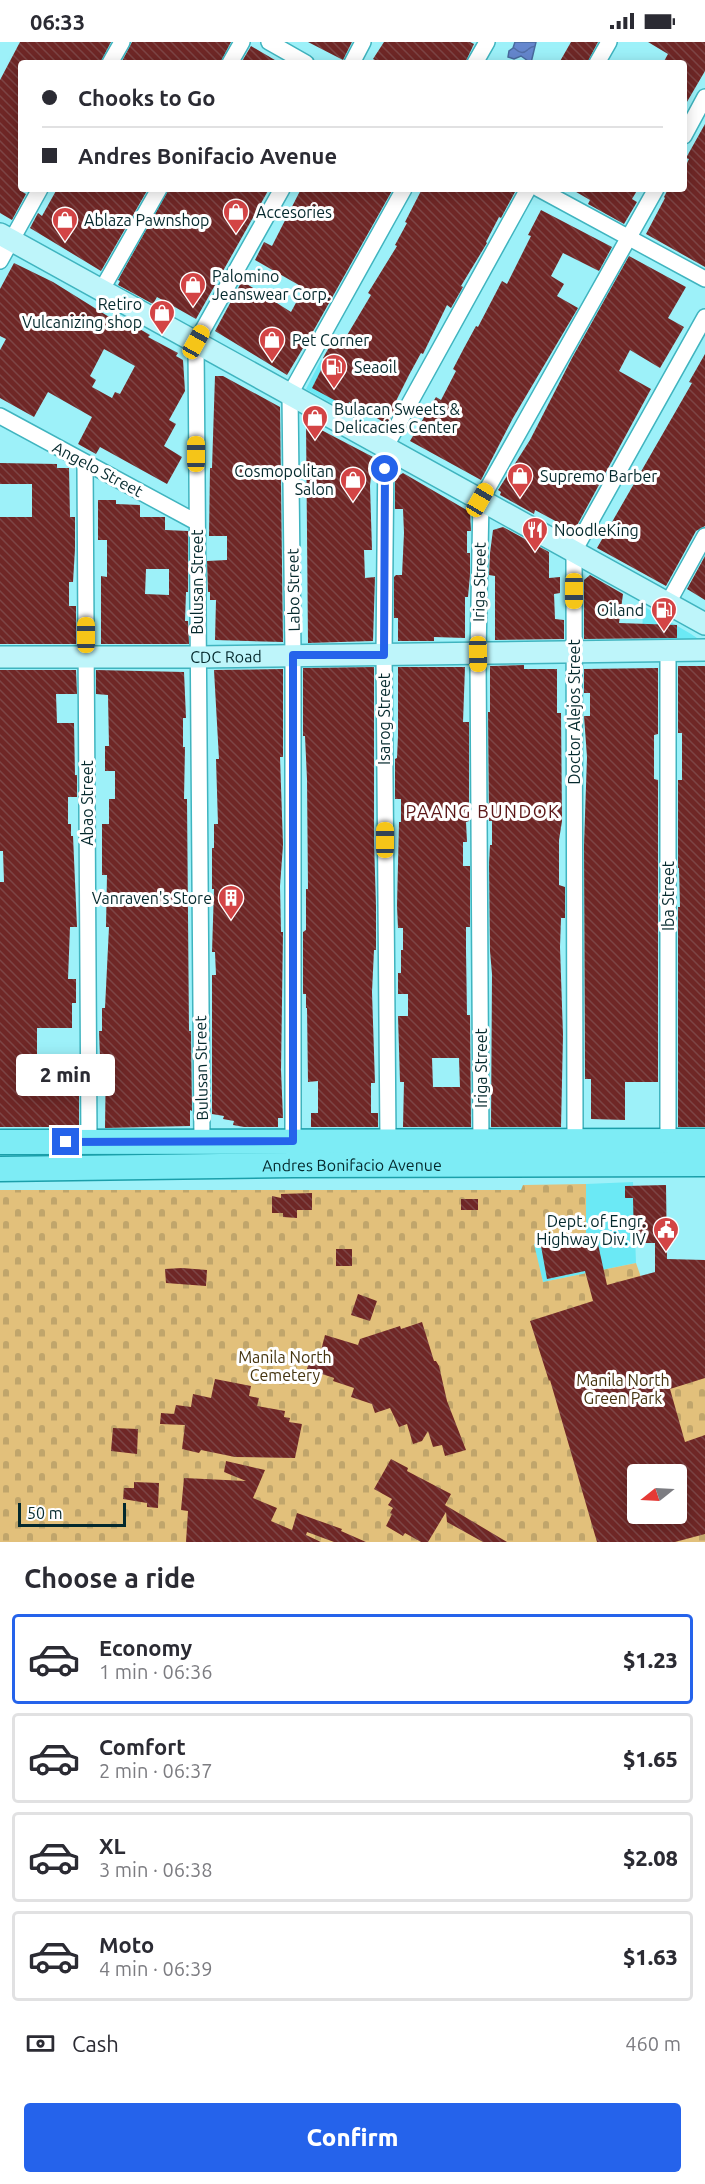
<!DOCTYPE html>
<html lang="en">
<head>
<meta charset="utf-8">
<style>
  body { margin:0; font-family:Ubuntu,sans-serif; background:#f2f2f3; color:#2b2b33; height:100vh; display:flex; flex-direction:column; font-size:22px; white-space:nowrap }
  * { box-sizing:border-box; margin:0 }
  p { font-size:20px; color:#7c7c81 }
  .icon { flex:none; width:33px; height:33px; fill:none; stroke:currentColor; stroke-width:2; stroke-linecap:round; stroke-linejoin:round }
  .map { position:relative; height:1500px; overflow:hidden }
  .details { display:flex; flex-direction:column; background:#fff; flex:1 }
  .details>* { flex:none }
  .guide { position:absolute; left:18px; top:18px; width:669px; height:132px; border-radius:6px; box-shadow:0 3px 15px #0003; display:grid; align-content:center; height:132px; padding:0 24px; background:#fff }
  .needle { width:39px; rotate:252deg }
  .tools { position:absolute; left:627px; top:1422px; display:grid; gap:12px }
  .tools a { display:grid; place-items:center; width:60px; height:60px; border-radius:6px; background:#fff; box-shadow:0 3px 15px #0003; font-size:30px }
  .scale { position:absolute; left:18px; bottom:15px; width:108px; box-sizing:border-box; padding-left:6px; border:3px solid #04292d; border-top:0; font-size:16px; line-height:21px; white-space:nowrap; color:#04292d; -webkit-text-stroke:4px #fff; paint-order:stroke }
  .end { position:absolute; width:27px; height:27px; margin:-14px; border:8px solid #2563eb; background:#fff; box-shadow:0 0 0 3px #fff }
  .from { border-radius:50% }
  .bubble { position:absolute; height:42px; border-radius:6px; background:#fff; box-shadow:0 3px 15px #0003; font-size:20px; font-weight:800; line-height:42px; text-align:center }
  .car { position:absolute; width:18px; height:36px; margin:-18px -9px; border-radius:8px; box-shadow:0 0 4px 2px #0007; background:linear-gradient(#f5c518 24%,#345 0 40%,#f5c518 0 76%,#345 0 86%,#f5c518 0) }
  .guide b { display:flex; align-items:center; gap:21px; height:57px; font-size:22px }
  .guide b+b { border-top:2px solid #e1e1e2 }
  .guide i { width:15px; height:15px; background:#2b2b33 }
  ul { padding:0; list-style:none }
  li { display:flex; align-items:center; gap:18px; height:90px; margin:0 12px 9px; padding:0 12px; border:3px solid #e1e1e2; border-radius:6px }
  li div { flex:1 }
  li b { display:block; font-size:22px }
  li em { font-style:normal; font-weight:800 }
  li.selected { border-color:#2563eb }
  li>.icon { width:54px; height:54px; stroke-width:1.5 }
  h2 { padding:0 24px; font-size:27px; line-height:72px }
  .pay { display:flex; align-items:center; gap:15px; height:66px; padding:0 24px; font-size:22px }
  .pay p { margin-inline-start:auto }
  .action { display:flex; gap:12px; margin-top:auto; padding:12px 24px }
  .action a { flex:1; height:69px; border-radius:6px; background:#2563eb; color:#fff; font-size:24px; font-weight:800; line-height:69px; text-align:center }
  .status { display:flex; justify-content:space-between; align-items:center; height:42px; padding:0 30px; background:#fff; direction:ltr }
  .status svg { height:16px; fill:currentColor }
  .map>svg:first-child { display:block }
</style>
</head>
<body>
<div class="status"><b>06:33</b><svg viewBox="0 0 49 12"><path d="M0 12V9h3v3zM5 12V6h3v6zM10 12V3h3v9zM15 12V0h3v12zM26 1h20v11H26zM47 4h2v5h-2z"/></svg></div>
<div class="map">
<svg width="705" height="1500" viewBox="0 0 705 1500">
  <defs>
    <pattern id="cemetery-stones" width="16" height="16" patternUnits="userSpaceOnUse" patternTransform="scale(1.5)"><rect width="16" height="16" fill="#e2c07b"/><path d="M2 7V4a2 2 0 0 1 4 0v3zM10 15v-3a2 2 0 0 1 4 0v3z" fill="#c0a56b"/></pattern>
    <pattern id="water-waves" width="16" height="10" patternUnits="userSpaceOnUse" patternTransform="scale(1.5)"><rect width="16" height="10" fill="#6587ce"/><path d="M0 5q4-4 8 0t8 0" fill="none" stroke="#516ea8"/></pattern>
    <pattern id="building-back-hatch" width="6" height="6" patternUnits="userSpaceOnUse" patternTransform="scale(1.5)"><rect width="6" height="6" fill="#6f2726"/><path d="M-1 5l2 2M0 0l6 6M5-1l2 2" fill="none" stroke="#7d4545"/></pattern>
  </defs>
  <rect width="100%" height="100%" fill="#9df1f9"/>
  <path fill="#6be9f5" d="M321,318L361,340L345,369L306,347Z
    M643,564L691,592L700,598L642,601Z
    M633,1140L636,1221L543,1240L533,1202L586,1190V1142Z"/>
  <path fill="url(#cemetery-stones)" fill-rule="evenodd" d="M586,1142V1191L534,1202L543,1240L636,1221L653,1269L705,1266V1500H0V1148H521L523,1143ZM638,1432H676V1472H638Z"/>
  <path fill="url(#water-waves)" stroke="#486b9e" stroke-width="1.5" d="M515,0H536L531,21L521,14L514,17L508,15L509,9L513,6Z"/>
  <path fill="url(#building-back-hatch)" fill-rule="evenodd" d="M20,0H111L100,21H21V149L26,152L12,178L0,171V38Z
    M132,0H231L220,21H121Z
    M308,0H352L343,18Z
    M384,0H470L474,2L465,21H381L373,17Z
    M571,0H598L587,21H559Z
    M648,0H705V29L684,65V21H663L668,12Z
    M251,4L280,21H241Z
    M705,82V225L646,192L665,156L664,155L668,147H684V127L689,117L686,116Z
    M57,147H148L101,229L30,186L38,171L42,174Z
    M169,147H269L196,277L157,255L153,262L118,243L120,239L118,238Z
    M301,147H393L315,286L287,333L215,289L242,239L291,270L304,246L255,218L264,200L272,204Z
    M422,147H510L515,150L501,176L499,175L486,200L487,201L461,244L463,245L451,266L447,263L423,312L421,311L409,333L395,361L398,363L387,382L349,360L347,365L312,346L326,318L323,316L335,295L343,300L371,253L368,251L397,204L395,203L407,181L405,180Z
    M571,147H638L632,157L637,160L624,182L588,162L590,158Z
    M541,168L612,205L599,229L563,211L551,234L564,242L557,254L578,266L513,376L481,438L410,399L436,355L441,358L456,329L453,327L464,306L476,284L478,285L502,239L507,242L531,194L528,193Z
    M629,214L686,245L668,276L684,285L660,326L630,308L619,329L651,347L574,489L535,468L534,472L500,453L501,450L498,448L530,398L572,316Z
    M14,221L53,240L122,283L124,278L150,293L148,295L178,311L176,314L183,318L185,349L169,378L176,382L164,404L182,415L167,442L100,405L96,412L78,402L92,375L48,350L34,375L0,356V308L6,297L0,294V247ZM104,307L135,324L120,352L115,350L112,356L92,345L96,338L90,334Z
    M705,312V484L696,489L666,544L597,506L692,341L689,340Z
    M215,334H223L280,365L283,600L215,598L216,558H210V550H208L207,519L227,518V494H209L210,426H212Z
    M306,380L373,415L370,444L372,508H364L365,536L375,535L373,599L308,601Z
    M0,421L57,422V426H69L70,475H75V507L73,540H69V564H76V602H0V475H32V442H0Z
    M403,431L470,470L471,489H467V511H470V533L468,555H465V596L434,595V599H398V576H394V535L396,533H402L404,491L403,467H395V436Z
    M98,458H116V462L140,463V475H165V488L188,489V550H186L185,579H188L189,602H101V534L107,535V498H98ZM146,527H169V553L145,552Z
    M503,485L549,510V536L560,535V551L554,552L555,577L564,578V597L495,598V534L489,533L490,511L493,488Z
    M705,514V558L687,547Z
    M590,533L623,552L619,581L677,583V596L584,597V538Z
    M524,623V627H557V671H561L562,779L559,798V843L565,845V876H561L560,905L563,993L561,1085H491L492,932L490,909L489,822L490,803H492V779H489L488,670H490V624Z
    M678,624H705V1085H678V865H680L679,826H678V738H682V691H678Z
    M374,625V800L376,864V908H374L372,950L375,1041H371V1071H378V1085H311V1071H318V1039L308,1040L307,966H306V952H303V890L306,888V847H308L307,737L305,694H303V626Z
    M398,625H465L463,680H469V779L466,780L467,800H463V824H470V885H466V908L467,973H470L471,1085H403L404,1040H400L398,974H408V952H398V931H401V908H403V886H398L397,864L399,780H401V757H395V717L397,716L398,694ZM432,1016H459L460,1045H433Z
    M658,626V692L654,693V737L658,738V1040H625V1078L591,1077V1037H585L584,803L587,715L584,674H590V651H584V627Z
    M283,627V715H280L283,803L280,844L281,890H283L281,1028L283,1076H278V1085H244L233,1083L234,1079L223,1077L224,1074L212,1072V933H216L215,910H212L214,847H212V806H214V782H218L216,717H219L214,628Z
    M0,628H76L77,652H56L57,681H74L75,733H77V755H68V782H71V794H73L77,885H70L68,937H76V961H72V986H37V1018H65V1031H79V1085H0V840H4L3,809H0Z
    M96,628L184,630L186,676H183V705H185L184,757H187L189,989H191L192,1069L190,1068V1084L105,1086L106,1015H100L99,989H102V966H105L109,885H106L107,833H102V782H109V757H115V729H105V704H109L108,653L96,652Z
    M666,1143L667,1217L705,1218V1336L670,1347L685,1400L705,1393V1492L675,1500H597L550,1338L549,1339L530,1279L593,1259L585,1229L547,1237L541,1204L596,1193L607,1243L655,1230V1201H634L633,1156H625V1144ZM638,1432H676V1472H638Z
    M312,1151V1168H297V1176L283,1175V1171H272V1154L281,1156V1152Z
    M461,1157H478V1168H461Z
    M336,1207H352V1224H336Z
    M182,1226L207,1228L206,1244L166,1241L165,1227Z
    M358,1252L377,1259L370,1279L351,1273Z
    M422,1280L434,1319H436L439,1324L447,1359L466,1408L445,1414L442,1403L433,1405L428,1389L422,1399L413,1402L407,1382L399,1385L390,1366L375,1371L372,1362L351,1355L354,1346L333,1339L334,1336L307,1327L311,1313L316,1315L317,1311L320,1312L325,1293L358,1303L360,1297L400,1284L401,1287Z
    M215,1337L251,1344L249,1354L259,1356L257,1364L285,1369L284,1375L290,1376L289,1380L302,1382L295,1416L235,1415L201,1408L199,1411L182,1407L185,1383L160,1382L161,1371L174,1372L176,1363L191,1365L193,1352L211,1356Z
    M113,1386L138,1387L137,1412L111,1409Z
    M391,1417L408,1426L407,1429L451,1452L445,1463L507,1500H483L447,1480L446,1470L428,1500H421L405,1491L403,1494L386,1484L392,1472L390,1471L393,1466L388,1463L392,1457L374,1447Z
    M226,1419L265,1428L253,1456L277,1466L271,1479L292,1488L297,1471L342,1487L341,1489L366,1500H334L307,1490L306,1493L321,1500H186L188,1469L181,1468L184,1436L246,1439L224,1430Z
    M134,1440L159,1441L158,1466L147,1465V1461L123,1457L124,1446H134Z"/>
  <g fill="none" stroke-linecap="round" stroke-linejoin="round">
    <defs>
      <path id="street" d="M269,0L306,21
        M110,21L122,0
        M230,21L242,0
        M352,21L363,0
        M475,21L487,0
        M597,21L609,0
        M684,94L705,55
        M539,147L705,237
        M0,219L40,147
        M102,247L159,147
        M0,374L196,480
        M85,421L89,1100
        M668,561L705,494
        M668,609V1099
        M202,1099L196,300L282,147
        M388,1099L384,613L386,404L528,147
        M575,1099L574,509L705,275
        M481,1106L478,612L481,458L656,147
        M293,1108V613L290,352L404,147"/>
      <g id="secondary">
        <path d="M0,192L705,582"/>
        <path id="s1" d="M0,615H197L705,608"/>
      </g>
      <g id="primary">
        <path d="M0,1100L705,1099"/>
        <path id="s2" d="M0,1127L293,1123L705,1122"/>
      </g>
    </defs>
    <use href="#street" stroke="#40b4bf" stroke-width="18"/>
    <use href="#secondary" stroke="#40b4bf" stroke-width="24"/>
    <use href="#primary" stroke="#1b9faa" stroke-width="27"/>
    <use href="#street" stroke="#fff" stroke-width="15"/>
    <use href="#secondary" stroke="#bef5fa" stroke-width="21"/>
    <use href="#primary" stroke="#7decf5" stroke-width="24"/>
  </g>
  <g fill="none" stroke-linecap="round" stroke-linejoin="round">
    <path stroke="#2563eb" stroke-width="8" d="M66,1100L293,1099V613H384L385,427"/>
  </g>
  <defs>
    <symbol id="shop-pin" viewBox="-11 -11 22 30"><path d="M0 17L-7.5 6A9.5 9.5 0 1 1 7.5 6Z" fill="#d34445" stroke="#fff"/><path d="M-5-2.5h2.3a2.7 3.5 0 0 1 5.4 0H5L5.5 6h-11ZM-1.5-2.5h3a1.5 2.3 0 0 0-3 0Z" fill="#fff"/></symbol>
    <symbol id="fuel-pin" viewBox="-11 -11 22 30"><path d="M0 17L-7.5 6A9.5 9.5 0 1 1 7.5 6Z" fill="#d34445" stroke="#fff"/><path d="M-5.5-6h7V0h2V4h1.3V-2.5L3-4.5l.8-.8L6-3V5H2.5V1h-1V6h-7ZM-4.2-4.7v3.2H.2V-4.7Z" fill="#fff"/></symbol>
    <symbol id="restaurant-pin" viewBox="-11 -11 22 30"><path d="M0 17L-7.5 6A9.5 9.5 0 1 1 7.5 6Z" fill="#d34445" stroke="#fff"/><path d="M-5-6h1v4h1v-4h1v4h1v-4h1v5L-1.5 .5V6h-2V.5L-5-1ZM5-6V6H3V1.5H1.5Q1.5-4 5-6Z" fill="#fff"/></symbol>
    <symbol id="building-pin" viewBox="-11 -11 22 30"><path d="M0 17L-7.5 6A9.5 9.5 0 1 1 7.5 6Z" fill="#d34445" stroke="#fff"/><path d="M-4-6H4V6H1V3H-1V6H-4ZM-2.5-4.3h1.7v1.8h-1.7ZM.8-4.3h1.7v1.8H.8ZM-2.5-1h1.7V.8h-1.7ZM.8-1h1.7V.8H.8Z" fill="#fff"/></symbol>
    <symbol id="civic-pin" viewBox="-11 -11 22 30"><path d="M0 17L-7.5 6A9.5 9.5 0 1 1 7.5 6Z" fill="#d34445" stroke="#fff"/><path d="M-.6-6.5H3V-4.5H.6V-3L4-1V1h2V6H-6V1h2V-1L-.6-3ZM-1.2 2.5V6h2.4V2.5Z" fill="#fff"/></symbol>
  </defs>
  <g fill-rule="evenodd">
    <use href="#shop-pin" x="221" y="155" width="30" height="40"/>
    <use href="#shop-pin" x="50" y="163" width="30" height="40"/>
    <use href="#shop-pin" x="178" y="228" width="30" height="40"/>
    <use href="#shop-pin" x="147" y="256" width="30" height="40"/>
    <use href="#shop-pin" x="257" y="283" width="30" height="40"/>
    <use href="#fuel-pin" x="319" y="310" width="30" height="40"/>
    <use href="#shop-pin" x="300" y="361" width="30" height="40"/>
    <use href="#shop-pin" x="505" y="419" width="30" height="40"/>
    <use href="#shop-pin" x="338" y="423" width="30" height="40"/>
    <use href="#restaurant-pin" x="520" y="473" width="30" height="40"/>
    <use href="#fuel-pin" x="649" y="553" width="30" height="40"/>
    <use href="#building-pin" x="216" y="841" width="30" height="40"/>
    <use href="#civic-pin" x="651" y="1173" width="30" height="40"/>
  </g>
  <g text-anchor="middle" stroke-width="6" stroke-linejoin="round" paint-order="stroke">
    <g font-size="16" fill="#04292d" stroke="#fff" text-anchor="start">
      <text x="256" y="176">Accesories</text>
      <text x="84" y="184">Ablaza Pawnshop</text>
      <text x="212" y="240">Palomino<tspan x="212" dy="18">Jeanswear Corp.</tspan></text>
      <text x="142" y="268" text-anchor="end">Retiro<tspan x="142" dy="18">Vulcanizing shop</tspan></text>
      <text x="292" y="304">Pet Corner</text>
      <text x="354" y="331">Seaoil</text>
      <text x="334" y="373">Bulacan Sweets &amp;<tspan x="334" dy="18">Delicacies Center</tspan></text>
      <text x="334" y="435" text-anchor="end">Cosmopolitan<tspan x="334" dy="18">Salon</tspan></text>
      <text x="540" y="440">Supremo Barber</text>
      <text x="554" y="494">NoodleKing</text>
      <text x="644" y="574" text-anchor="end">Oiland</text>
      <text x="212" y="862" text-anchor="end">Vanraven's Store</text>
      <text x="646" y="1185" text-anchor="end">Dept. of Engr.<tspan x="646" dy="18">Highway Div. IV</tspan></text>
    </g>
    <g font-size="16" fill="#04292d" stroke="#fff">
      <text transform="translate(98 427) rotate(28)" y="6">Angelo Street</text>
      <text transform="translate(197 540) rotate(-90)" y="6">Bulusan Street</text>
      <text transform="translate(479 540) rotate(-89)" y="6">Iriga Street</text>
      <text transform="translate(293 548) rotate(-91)" y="6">Labo Street</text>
      <text dy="6" stroke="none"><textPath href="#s1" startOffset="226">CDC Road</textPath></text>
      <text transform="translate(574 670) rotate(-90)" y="6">Doctor Alejos Street</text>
      <text transform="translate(384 677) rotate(-90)" y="6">Isarog Street</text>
      <text transform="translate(87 761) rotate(-90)" y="6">Abao Street</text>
      <text transform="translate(668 854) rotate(-90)" y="6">Iba Street</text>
      <text transform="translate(201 1026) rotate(-91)" y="6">Bulusan Street</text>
      <text transform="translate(481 1026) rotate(-90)" y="6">Iriga Street</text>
      <text dy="6" stroke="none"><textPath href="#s2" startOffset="352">Andres Bonifacio Avenue</textPath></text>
    </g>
    <g font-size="16" fill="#45340f" stroke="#fff">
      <text x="285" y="1321">Manila North<tspan x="285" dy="18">Cemetery</tspan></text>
      <text x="623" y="1344">Manila North<tspan x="623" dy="18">Green Park</tspan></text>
    </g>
    <g font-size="18" letter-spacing="1.5" fill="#5b1617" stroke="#fff">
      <text x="483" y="776">PAANG BUNDOK</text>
    </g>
  </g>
</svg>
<div class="tools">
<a><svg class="needle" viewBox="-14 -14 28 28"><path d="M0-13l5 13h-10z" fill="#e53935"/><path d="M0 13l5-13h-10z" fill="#7c7c81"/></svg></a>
</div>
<div class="scale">50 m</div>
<i class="end from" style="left:385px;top:427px"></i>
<i class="end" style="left:66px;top:1100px"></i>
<div class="bubble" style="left:16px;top:1012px;width:99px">2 min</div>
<i class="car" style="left:196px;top:300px;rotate:29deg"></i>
<i class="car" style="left:196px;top:412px;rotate:0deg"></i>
<i class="car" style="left:480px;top:458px;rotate:30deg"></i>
<i class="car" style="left:574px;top:549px;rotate:180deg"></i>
<i class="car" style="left:86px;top:593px;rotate:0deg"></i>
<i class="car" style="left:478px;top:612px;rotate:179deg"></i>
<i class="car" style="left:385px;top:798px;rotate:0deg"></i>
<div class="guide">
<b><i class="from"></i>Chooks to Go</b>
<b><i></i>Andres Bonifacio Avenue</b>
</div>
</div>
<section class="details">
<h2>Choose a ride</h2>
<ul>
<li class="selected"><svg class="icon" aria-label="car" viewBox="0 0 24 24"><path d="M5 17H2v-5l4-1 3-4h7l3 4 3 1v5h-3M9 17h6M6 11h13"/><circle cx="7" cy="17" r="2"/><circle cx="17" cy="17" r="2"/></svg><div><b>Economy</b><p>1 min · 06:36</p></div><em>$1.23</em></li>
<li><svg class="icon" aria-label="car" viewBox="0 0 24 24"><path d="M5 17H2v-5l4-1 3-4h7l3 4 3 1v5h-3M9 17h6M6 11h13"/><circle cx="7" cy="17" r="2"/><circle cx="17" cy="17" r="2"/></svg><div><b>Comfort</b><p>2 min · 06:37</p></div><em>$1.65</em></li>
<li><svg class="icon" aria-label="car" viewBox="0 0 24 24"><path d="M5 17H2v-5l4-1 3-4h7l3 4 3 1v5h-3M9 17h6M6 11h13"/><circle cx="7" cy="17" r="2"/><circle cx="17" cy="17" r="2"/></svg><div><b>XL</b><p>3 min · 06:38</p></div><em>$2.08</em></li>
<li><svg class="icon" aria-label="car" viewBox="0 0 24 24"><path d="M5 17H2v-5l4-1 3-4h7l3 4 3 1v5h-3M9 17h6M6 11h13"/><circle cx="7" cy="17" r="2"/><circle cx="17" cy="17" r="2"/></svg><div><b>Moto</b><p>4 min · 06:39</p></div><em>$1.63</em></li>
</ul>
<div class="pay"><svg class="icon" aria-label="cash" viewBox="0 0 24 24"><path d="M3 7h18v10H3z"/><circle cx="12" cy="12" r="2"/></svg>Cash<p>460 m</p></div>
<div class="action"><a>Confirm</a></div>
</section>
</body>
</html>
